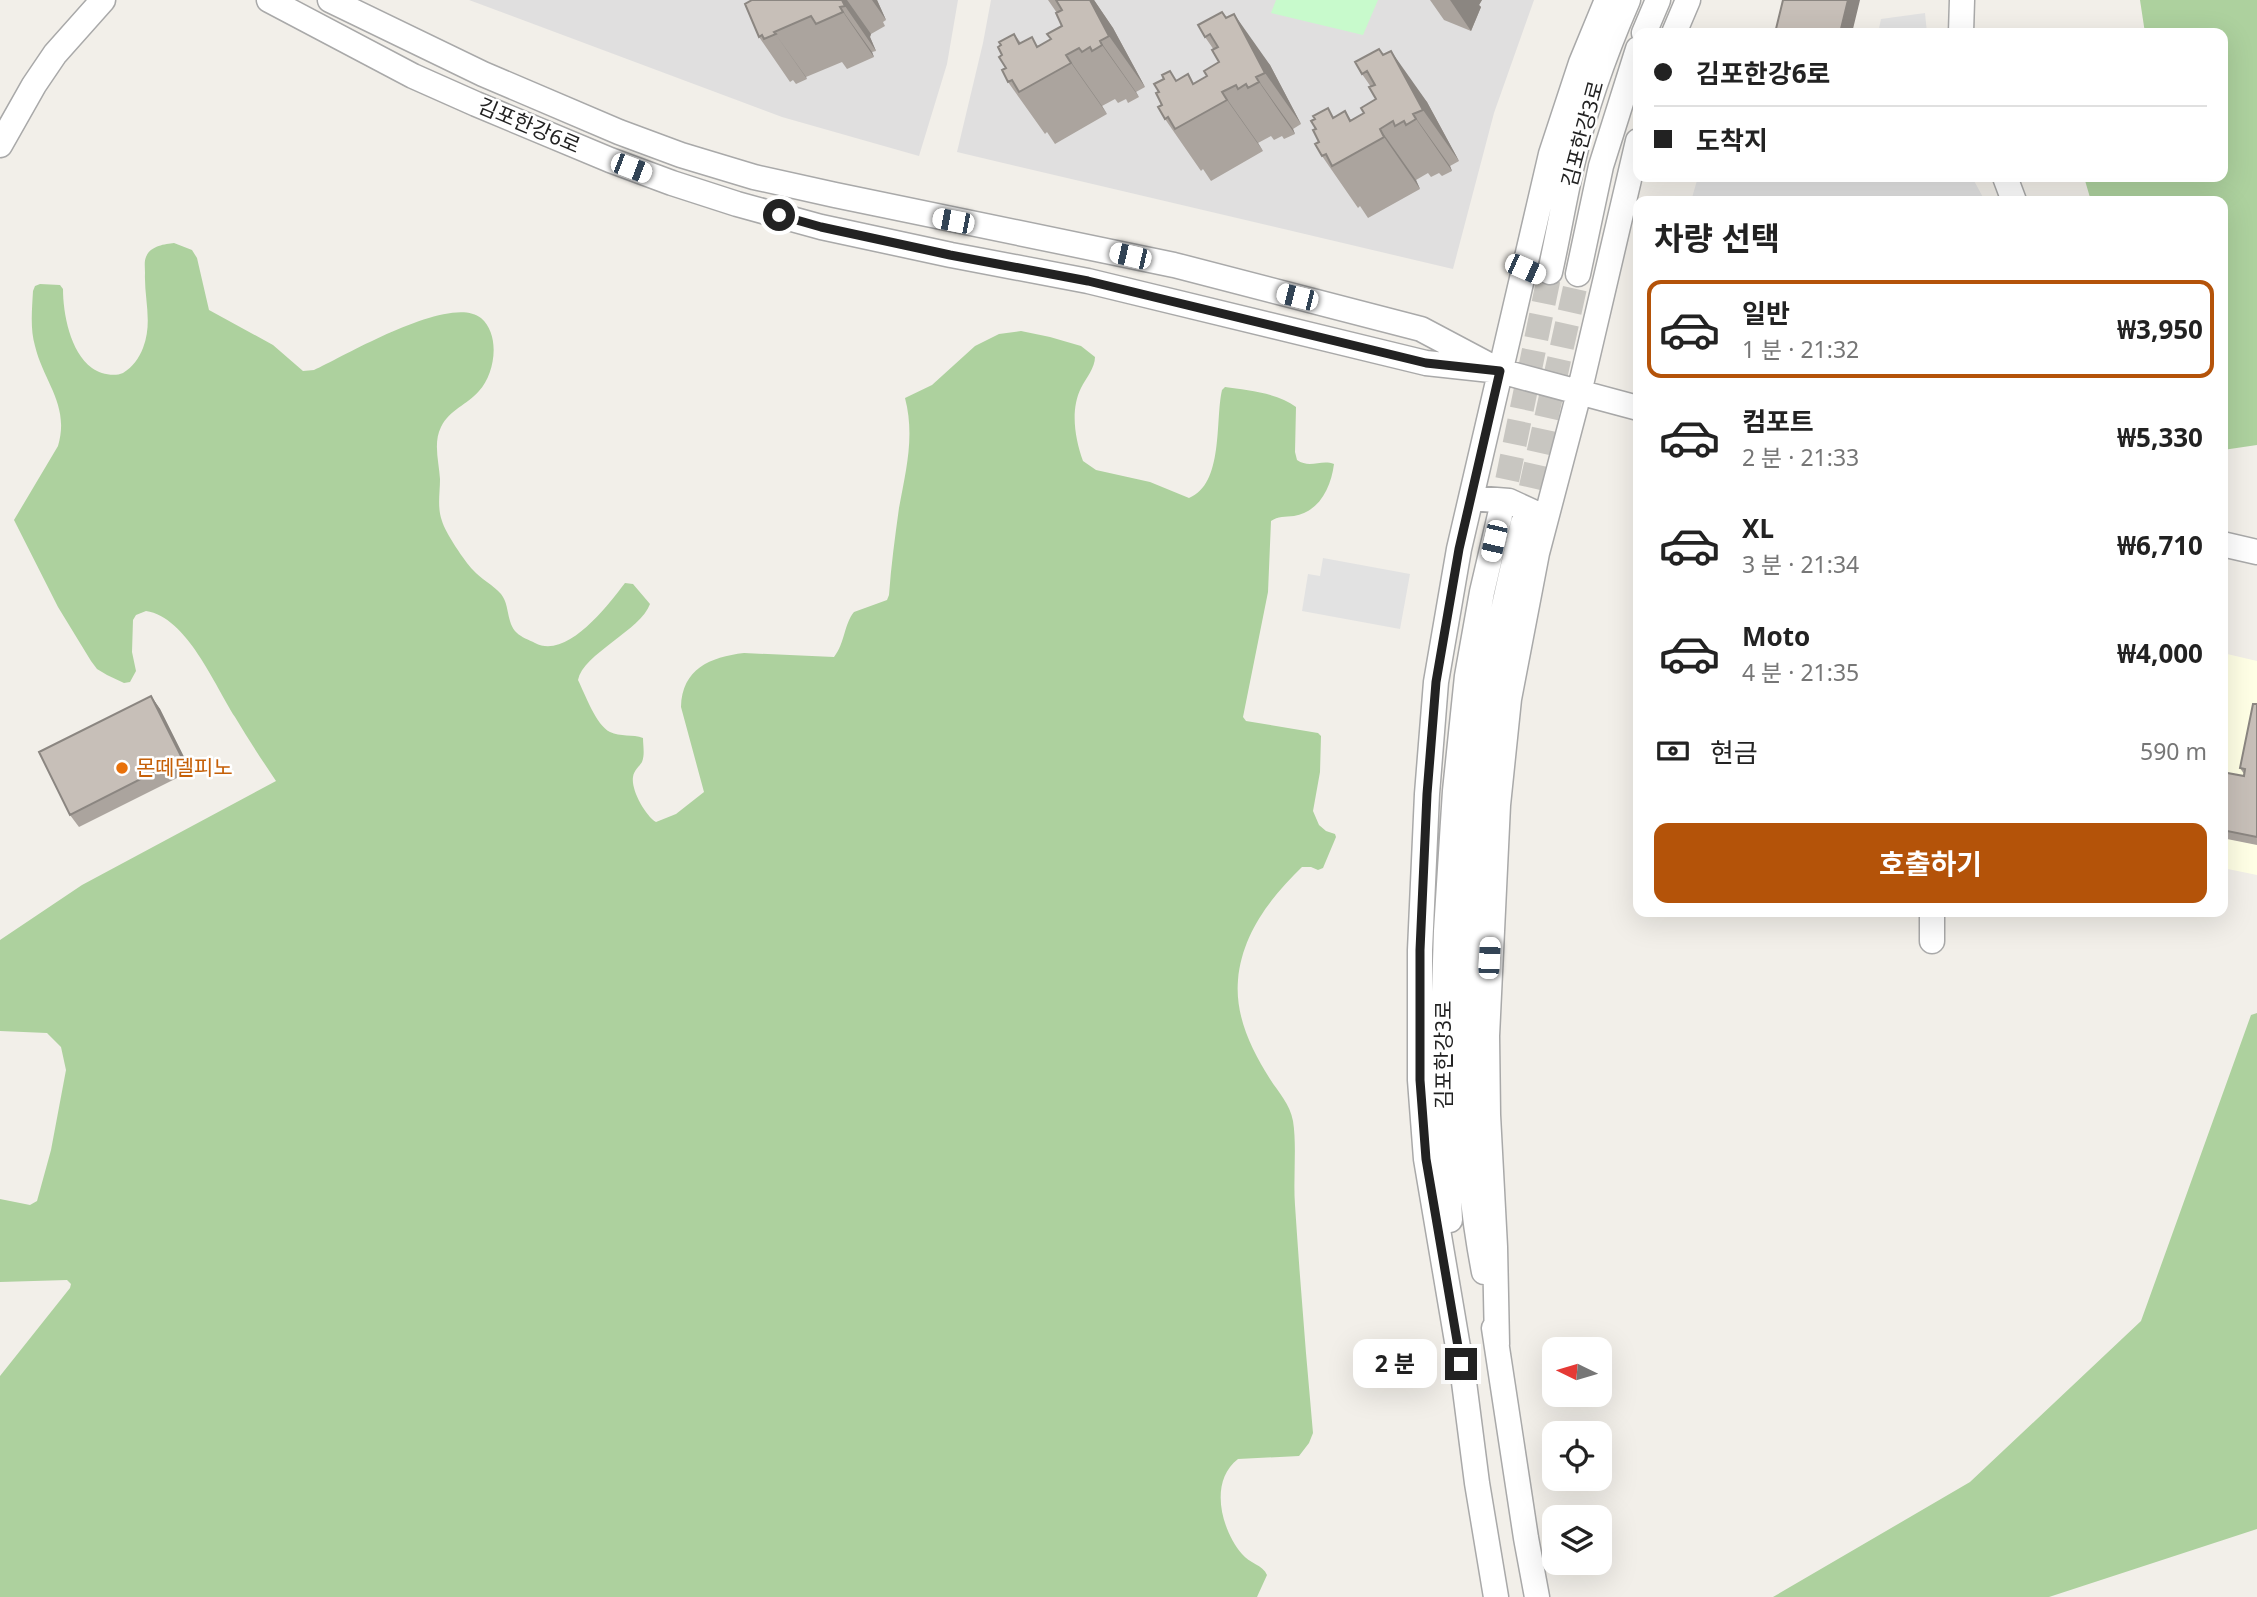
<!DOCTYPE html>
<html lang="ko">
<head>
<meta charset="utf-8">
<style>
  body { margin:0; font-family:"Noto Sans","Noto Sans KR",sans-serif; background:#f6f6f6; color:#222; height:100vh; display:flex; flex-direction:column; font-size:26px; white-space:nowrap }
  * { box-sizing:border-box; margin:0 }
  p { font-size:23px; color:#767676 }
  .icon { flex:none; width:38px; height:38px; fill:none; stroke:currentColor; stroke-width:2; stroke-linecap:round; stroke-linejoin:round }
  .map { position:relative; flex:1; overflow:hidden }
  .details { position:absolute; left:1633px; top:196px; width:595px; height:721px; display:flex; flex-direction:column; background:#fff; border-radius:14px; box-shadow:0 7px 28px #0002 }
  .details>* { flex:none }
  .banner { position:absolute; left:1633px; top:28px; width:595px; height:154px; border-radius:14px; box-shadow:0 7px 28px #0002; display:grid; align-content:center; height:154px; padding:0 21px; background:#fff }
  .needle { width:46px; rotate:275deg }
  .buttons { position:absolute; left:1542px; top:1337px; display:grid; gap:14px }
  .buttons a { display:grid; place-items:center; width:70px; height:70px; border-radius:14px; background:#fff; box-shadow:0 7px 28px #0002; font-size:35px }
  .end { position:absolute; width:32px; height:32px; margin:-16px; border:9px solid #222; background:#fff; box-shadow:0 0 0 4px #fff }
  .from { border-radius:50% }
  .bubble { position:absolute; height:49px; border-radius:14px; background:#fff; box-shadow:0 7px 28px #0002; font-size:23px; font-weight:700; line-height:49px; text-align:center }
  .car { position:absolute; width:21px; height:42px; margin:-21px -10px; border-radius:9px; box-shadow:0 0 5px 2px #0007; background:linear-gradient(#fff 24%,#345 0 40%,#fff 0 76%,#345 0 86%,#fff 0) }
  .banner b { display:flex; align-items:center; gap:24px; height:66px; font-size:26px }
  .banner b+b { border-top:2px solid #e0e0e0 }
  .banner i { width:18px; height:18px; background:#222 }
  ul { padding:0; list-style:none }
  li { display:flex; align-items:center; gap:21px; height:98px; margin:0 14px 10px; padding:0 7px; border:4px solid transparent; border-radius:14px }
  li div { flex:1 }
  li b { display:block; font-size:26px }
  li em { font-style:normal; font-weight:700 }
  li.active { border-color:#b45309 }
  li>.icon { width:63px; height:63px; stroke-width:1.5 }
  h2 { padding:0 21px; font-size:32px; line-height:84px }
  .pay { display:flex; align-items:center; gap:18px; height:77px; padding:0 21px; font-size:26px }
  .pay p { margin-inline-start:auto }
  .primary-button { display:flex; gap:14px; margin-top:auto; padding:14px 21px }
  .primary-button a { flex:1; height:80px; border-radius:14px; background:#b45309; color:#fff; font-size:28px; font-weight:700; line-height:80px; text-align:center }
  .map>svg:first-child { display:block }
</style>
</head>
<body>
<div class="map">
<svg width="2257" height="1597" viewBox="0 0 2257 1597">
  <rect width="100%" height="100%" fill="#f2efe9"/>
  <path fill="#e0dfdf" d="M469,0H958L947,64L919,156L782,117Z
    M991,0H1534L1494,113L1453,269L957,152L983,43Z"/>
  <path fill="#ffffe5" d="M2223,653L2257,661V875L2223,868Z"/>
  <path fill="#add19e" d="M2140,0H2257V445L2223,450L2222,201H2091L2084,177H2222V33H2145Z
    M174,243L192,250L197,258L209,310L273,345L303,371L314,370C346,355 451,293 481,318C501,335 495,374 479,391C467,405 450,409 441,427C433,443 439,462 440,479C440,493 437,507 442,521C445,532 465,562 473,570C481,579 493,585 501,594C510,605 506,623 517,633C521,637 529,640 535,643C567,660 608,605 625,583L633,584L650,604C641,630 583,654 578,680C585,694 596,725 610,732C620,737 633,734 643,738C643,745 645,755 642,762C639,767 634,770 633,777C631,790 645,815 656,822L676,814L704,792L681,707C682,669 710,657 744,653L834,657C845,643 844,624 854,612L887,600L889,595C891,566 895,537 899,508C906,470 915,436 905,398L932,385L975,346L999,334L1021,331L1050,337L1081,346L1095,357C1095,368 1086,378 1081,388C1070,410 1075,439 1083,461L1096,470L1150,482L1189,498C1224,484 1215,420 1222,390L1225,387C1247,390 1278,393 1296,407L1295,452L1297,460C1310,469 1321,459 1334,464C1331,488 1319,512 1294,516C1285,517 1278,516 1271,521L1268,592L1243,717L1246,721L1318,733L1321,736L1320,772L1313,811L1319,825L1326,831L1335,834L1336,837L1323,868L1318,870L1311,867H1302C1270,898 1242,934 1238,980C1235,1016 1251,1049 1270,1079C1279,1093 1290,1104 1293,1121C1297,1146 1293,1178 1295,1205C1300,1281 1306,1357 1313,1433L1309,1443L1299,1456L1238,1459C1208,1482 1222,1531 1242,1554C1249,1563 1263,1565 1267,1575L1257,1597H0V1376L70,1288L71,1284L67,1280L0,1282V1199L30,1205L37,1201L51,1150L66,1070L61,1047L47,1033L0,1031V940L82,885L276,781C262,760 248,739 235,717C215,686 187,617 146,611L136,615L133,620L132,652L136,671L130,682L124,683L107,675L97,669L91,661L58,607L14,520L58,446C70,405 44,383 35,346C30,329 32,309 33,291L35,286L40,284L60,285L63,289C63,313 70,352 92,368C100,374 114,377 123,373C133,367 139,358 143,348C153,322 144,299 145,273C145,268 144,261 146,257C150,246 165,244 174,243Z
    M2257,1013V1529L2049,1597H1773L1970,1482L2141,1321L2251,1015Z"/>
  <path fill="#c8facc" d="M1276,0H1378L1363,35L1271,13Z"/>
  <path fill="#e2e2e2" d="M1925,13L1927,33H1878L1881,19Z
    M1698,177H1972L1985,201H1691Z
    M1323,558L1410,574L1400,629L1302,611L1308,574L1320,576Z"/>
  <g fill="none" stroke-linecap="round" stroke-linejoin="round">
    <path stroke="#c8c6c1" stroke-width="24" stroke-dasharray="24 12" stroke-linecap="butt" d="M1500,515L1550,272
      M1523,523L1578,274"/>
    <defs>
      <path id="minor" d="M269,0L413,76L476,104L610,160L672,183L737,204L821,227L951,255L1088,281L1426,363L1500,371L1638,408
        M330,0L483,74L619,132L681,155L754,177L835,195L1174,265L1421,329L1487,364
        M1644,33L1658,0
        M1674,33L1688,0
        M1961,33L1962,0
        M0,145L34,85L55,54L103,0
        M2005,177L2014,201
        M1550,272C1558,236 1564,200 1572,165C1585,108 1605,53 1628,0
        M1578,274L1601,166L1638,49
        M1471,498L1509,501L1546,518
        M2222,544L2257,552
        M1932,941V912
        M1450,1220L1442,1053L1446,931L1455,791L1467,676L1482,592L1500,515
        M1484,1272C1459,1143 1463,1010 1472,880C1476,815 1480,749 1489,684C1497,630 1511,576 1523,523
        M1494,1328L1526,1538L1537,1597
        M1497,1344L1495,1247L1488,1115L1487,1036L1498,805L1509,699L1537,553L1579,393L1638,141
        M1460,1351L1477,1483L1496,1597
        M1461,1365L1426,1159L1420,1080V950L1427,794L1436,682L1459,549L1551,154L1581,63L1607,0"/>
    </defs>
    <use href="#minor" stroke="#a9a9a9" stroke-width="27"/>
    <use href="#minor" stroke="#fff" stroke-width="24"/>
  </g>
  <path fill="#aba49e" d="M752,0H877L886,20L883,22L885,26L871,34L870,37L876,51L872,52L874,57L847,69L842,62L806,77L807,79L796,84L793,80L790,82L759,37Z
    M1048,0H1094L1113,28L1145,87L1136,92L1139,97L1128,103L1126,99L1118,103L1115,99L1102,106L1107,114L1055,144L1047,132L1045,134L1008,82L1002,55L1001,45L1014,34L1021,43L1038,46L1051,39L1062,26L1057,13Z
    M1430,0H1482L1479,5L1481,7L1471,31L1444,20Z
    M1222,12L1270,65L1301,124L1293,129L1295,134L1284,139L1282,136L1274,140L1271,136L1258,143L1263,151L1211,181L1203,169L1201,171L1165,119L1162,105L1177,80L1194,83L1207,76L1219,62L1214,50L1205,37Z
    M1379,49L1427,102L1459,161L1450,166L1452,171L1442,176L1439,173L1431,177L1428,173L1416,180L1420,189L1368,218L1360,206L1358,208L1322,156L1319,142L1334,117L1345,111L1351,120L1364,113L1376,99L1371,87L1362,74Z
    M151,696L160,709L191,771L79,827L70,815Z
    M2257,704V845L2222,838V772L2244,776V774L2240,768Z"/>
  <path fill="#8b8681" d="M842,0H847L871,34L870,37L876,51L845,6Z
    M872,0H877L886,20Z
    M1090,0H1094L1113,28L1145,87L1109,36Z
    M1450,0H1482L1479,5L1481,7L1471,31Z
    M1848,0H1860L1852,33H1840Z
    M840,7L872,52L874,57L843,12Z
    M1234,14L1270,65L1301,124L1265,73Z
    M774,32L806,77L807,79Z
    M1100,41L1136,92L1139,97L1102,45Z
    M1391,51L1427,102L1459,161L1423,110Z
    M1066,55L1102,106L1107,114L1071,63Z
    M1256,77L1293,129L1295,134L1259,82Z
    M1222,92L1258,143L1263,151L1227,100Z
    M1413,114L1450,166L1452,171L1416,119Z
    M1380,129L1416,180L1420,189L1384,137Z
    M151,696L160,709L191,771L182,758Z"/>
  <path fill="#c7bfb8" stroke="#8b8681" stroke-width="2" d="M752,0H842L845,6L840,7L843,12L816,24L811,16L774,32L776,34L764,39L762,35L759,37L745,4Z
    M1056,0H1090L1109,36L1100,41L1102,45L1092,51L1090,47L1082,52L1079,48L1066,55L1071,63L1019,92L1012,80L1008,82L1002,70L1006,68L999,57L1002,55L998,47L1001,45L999,42L1014,34L1019,44L1032,37L1037,47L1051,39L1047,34L1062,26L1056,13L1062,10Z
    M1783,0H1848L1840,33H1775Z
    M1222,12L1226,18L1234,14L1265,73L1256,77L1259,82L1248,88L1246,84L1238,89L1236,85L1222,92L1227,100L1175,129L1168,117L1165,119L1158,107L1162,105L1156,93L1159,92L1154,84L1164,79L1162,75L1170,71L1176,81L1188,74L1193,84L1207,76L1204,71L1219,62L1212,50L1218,47L1210,34L1205,37L1198,25Z
    M1379,49L1383,55L1391,51L1423,110L1413,114L1416,119L1406,125L1404,121L1395,126L1393,121L1380,129L1384,137L1332,166L1326,154L1322,156L1315,144L1319,142L1313,130L1316,129L1311,121L1315,119L1313,116L1328,108L1333,118L1345,111L1350,121L1364,113L1361,108L1376,99L1369,87L1375,85L1367,71L1362,74L1355,62Z
    M151,696L182,758L70,815L39,752Z
    M2253,704H2257V837L2222,830V772L2244,776L2245,769L2240,768Z"/>
  <g fill="none" stroke-linecap="round" stroke-linejoin="round">
    <path stroke="#222" stroke-width="9" d="M779,215L821,227L950,255L1088,281L1426,363L1500,371L1459,549L1436,682L1427,794L1420,950V1080L1426,1159L1461,1364"/>
  </g>
  <circle fill="#e8710a" stroke="#fff" stroke-width="2.5" cx="122" cy="768" r="7"/>
  <g text-anchor="middle" stroke-width="5" stroke-linejoin="round" paint-order="stroke">
    <g font-size="21" fill="#222" stroke="#fff">
      <text transform="translate(529 126) rotate(23)" y="7">김포한강6로</text>
      <text transform="translate(1583 134) rotate(-75)" y="7">김포한강3로</text>
      <text transform="translate(1444 1055) rotate(-90)" y="7">김포한강3로</text>
    </g>
    <g font-size="21" fill="#c56008" stroke="#fff" text-anchor="start">
      <text x="136" y="775">몬떼델피노</text>
    </g>
  </g>
</svg>
<div class="buttons">
<a><svg class="needle" viewBox="-14 -14 28 28"><path d="M0-13l5 13h-10z" fill="#e53935"/><path d="M0 13l5-13h-10z" fill="#767676"/></svg></a>
<a><svg class="icon" aria-label="locate" viewBox="0 0 24 24"><circle cx="12" cy="12" r="6"/><path d="M12 2v4M12 18v4M2 12h4M18 12h4"/></svg></a>
<a><svg class="icon" aria-label="layers" viewBox="0 0 24 24"><path d="M12 4l9 5-9 5-9-5zM3 14l9 5 9-5"/></svg></a>
</div>
<i class="end from" style="left:779px;top:215px"></i>
<i class="end" style="left:1461px;top:1364px"></i>
<div class="bubble" style="left:1353px;top:1339px;width:84px">2 분</div>
<i class="car" style="left:631px;top:168px;rotate:111deg"></i>
<i class="car" style="left:953px;top:221px;rotate:281deg"></i>
<i class="car" style="left:1130px;top:256px;rotate:283deg"></i>
<i class="car" style="left:1525px;top:269px;rotate:114deg"></i>
<i class="car" style="left:1297px;top:297px;rotate:284deg"></i>
<i class="car" style="left:1494px;top:541px;rotate:193deg"></i>
<i class="car" style="left:1489px;top:958px;rotate:3deg"></i>
<div class="banner">
<b><i class="from"></i>김포한강6로</b>
<b><i></i>도착지</b>
</div>
<section class="details">
<h2>차량 선택</h2>
<ul>
<li class="active"><svg class="icon" aria-label="car" viewBox="0 0 24 24"><path d="M5 17H2v-5l4-1 3-4h7l3 4 3 1v5h-3M9 17h6M6 11h13"/><circle cx="7" cy="17" r="2"/><circle cx="17" cy="17" r="2"/></svg><div><b>일반</b><p>1 분 · 21:32</p></div><em>₩3,950</em></li>
<li><svg class="icon" aria-label="car" viewBox="0 0 24 24"><path d="M5 17H2v-5l4-1 3-4h7l3 4 3 1v5h-3M9 17h6M6 11h13"/><circle cx="7" cy="17" r="2"/><circle cx="17" cy="17" r="2"/></svg><div><b>컴포트</b><p>2 분 · 21:33</p></div><em>₩5,330</em></li>
<li><svg class="icon" aria-label="car" viewBox="0 0 24 24"><path d="M5 17H2v-5l4-1 3-4h7l3 4 3 1v5h-3M9 17h6M6 11h13"/><circle cx="7" cy="17" r="2"/><circle cx="17" cy="17" r="2"/></svg><div><b>XL</b><p>3 분 · 21:34</p></div><em>₩6,710</em></li>
<li><svg class="icon" aria-label="car" viewBox="0 0 24 24"><path d="M5 17H2v-5l4-1 3-4h7l3 4 3 1v5h-3M9 17h6M6 11h13"/><circle cx="7" cy="17" r="2"/><circle cx="17" cy="17" r="2"/></svg><div><b>Moto</b><p>4 분 · 21:35</p></div><em>₩4,000</em></li>
</ul>
<div class="pay"><svg class="icon" aria-label="cash" viewBox="0 0 24 24"><path d="M3 7h18v10H3z"/><circle cx="12" cy="12" r="2"/></svg>현금<p>590 m</p></div>
<div class="primary-button"><a>호출하기</a></div>
</section>
</div>
</body>
</html>
